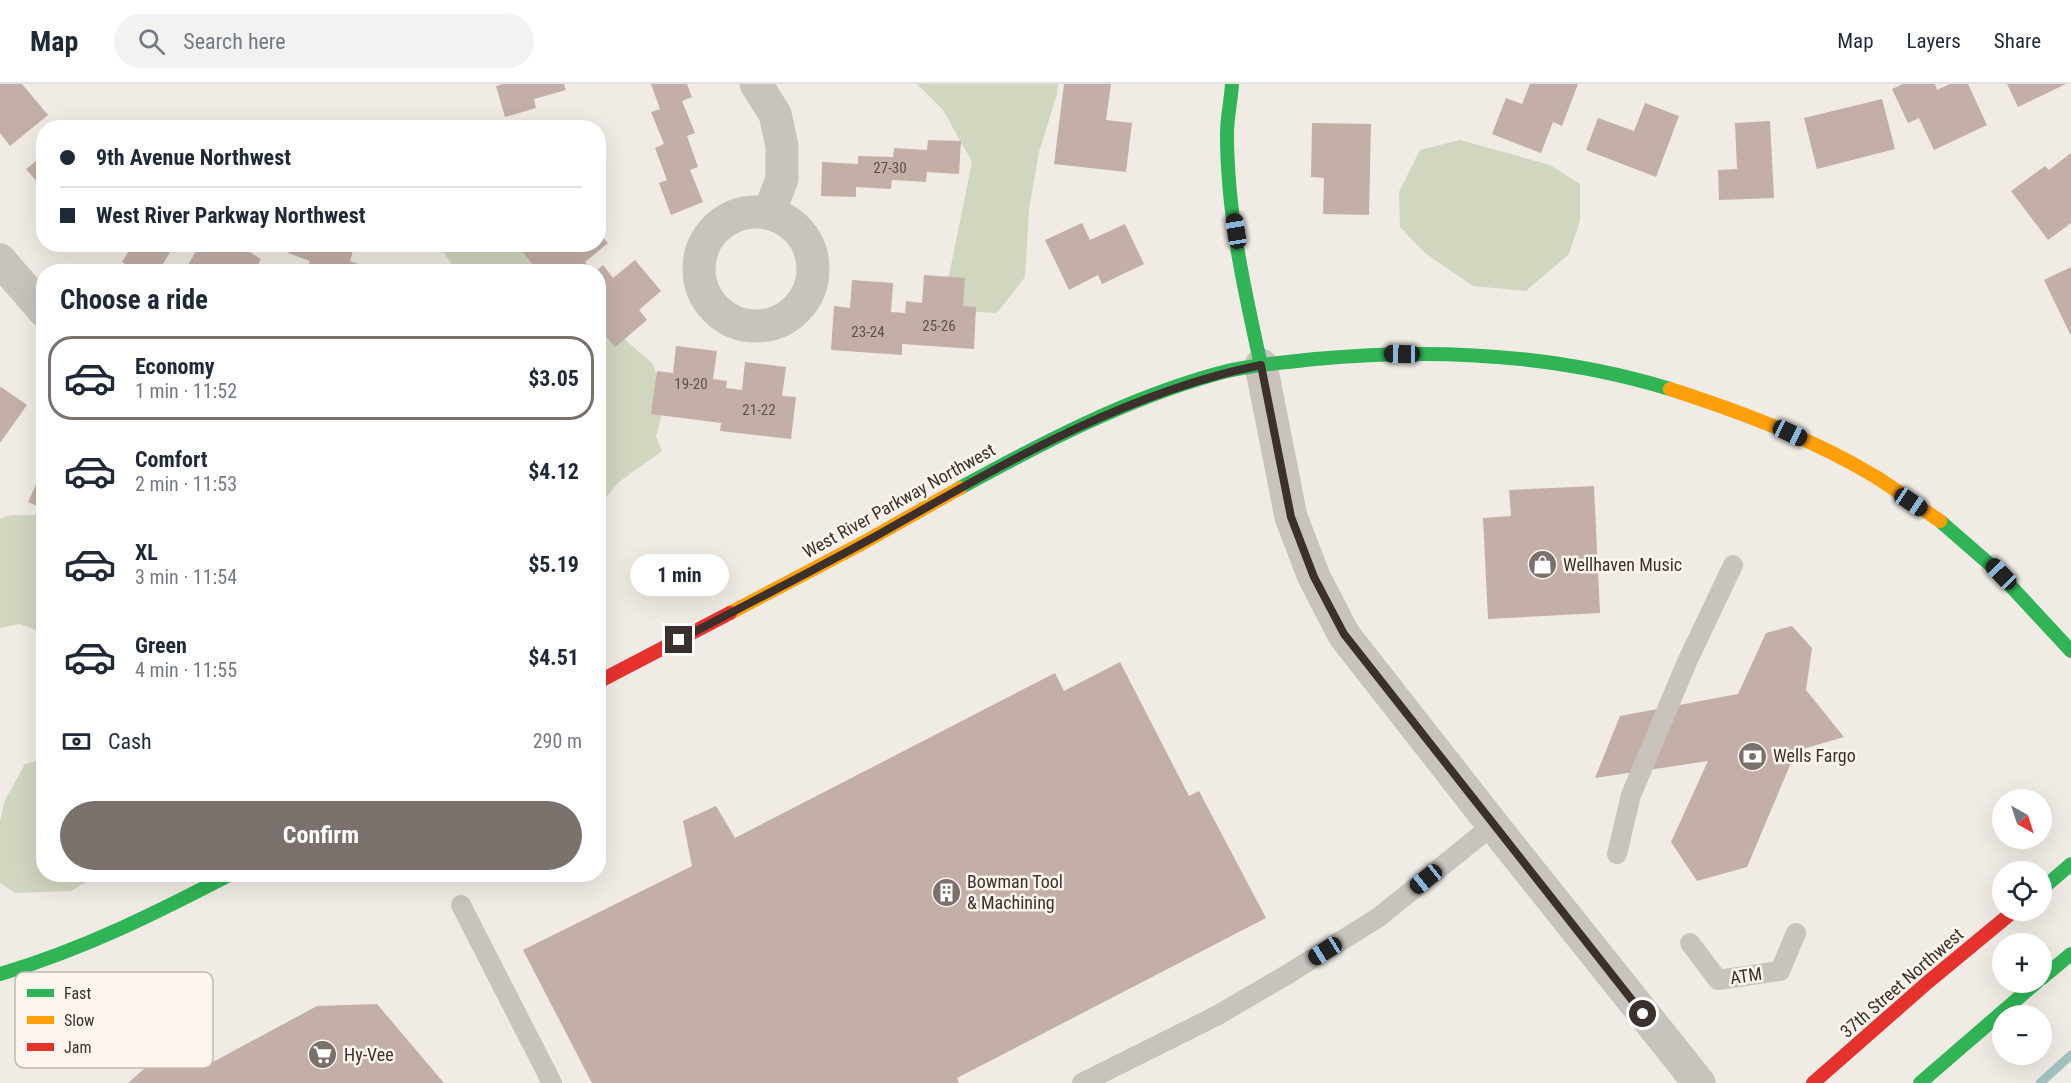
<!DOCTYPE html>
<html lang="en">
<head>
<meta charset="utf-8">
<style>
  body { margin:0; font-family:"Roboto Condensed",sans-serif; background:#f2f2f3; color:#1f2937; height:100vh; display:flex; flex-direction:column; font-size:22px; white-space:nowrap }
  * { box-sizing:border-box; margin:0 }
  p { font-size:20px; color:#747a83 }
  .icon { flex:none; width:33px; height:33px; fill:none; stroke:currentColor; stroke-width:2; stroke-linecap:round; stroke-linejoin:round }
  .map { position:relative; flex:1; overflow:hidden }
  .panel { position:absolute; left:36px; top:180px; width:570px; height:618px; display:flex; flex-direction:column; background:#fff; border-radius:24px; box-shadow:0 6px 24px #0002 }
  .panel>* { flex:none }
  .top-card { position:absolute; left:36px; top:36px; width:570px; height:132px; border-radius:24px; box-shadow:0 6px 24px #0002; display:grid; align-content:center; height:132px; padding:0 24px; background:#fff }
  .needle { width:39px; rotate:141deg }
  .tools { position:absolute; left:1992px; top:705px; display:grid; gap:12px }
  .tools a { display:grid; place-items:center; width:60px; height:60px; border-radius:50%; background:#fff; box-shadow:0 6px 24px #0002; font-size:30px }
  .end { position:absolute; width:27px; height:27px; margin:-14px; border:8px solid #3b302b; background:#fff; box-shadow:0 0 0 3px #fff }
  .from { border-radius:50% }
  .bubble { position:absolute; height:42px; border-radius:21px; background:#fff; box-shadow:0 6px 24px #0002; font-size:20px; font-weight:700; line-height:42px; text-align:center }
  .car { position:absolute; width:18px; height:36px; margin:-18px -9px; border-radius:8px; box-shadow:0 0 4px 2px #0007; background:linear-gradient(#222 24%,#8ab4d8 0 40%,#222 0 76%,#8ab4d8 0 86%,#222 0) }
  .top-card b { display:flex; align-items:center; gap:21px; height:57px; font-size:22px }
  .top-card b+b { border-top:2px solid #e0e1e3 }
  .top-card i { width:15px; height:15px; background:#1f2937 }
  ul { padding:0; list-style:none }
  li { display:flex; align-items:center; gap:18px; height:84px; margin:0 12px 9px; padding:0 12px; border:3px solid transparent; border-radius:24px }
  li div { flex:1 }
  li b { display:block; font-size:22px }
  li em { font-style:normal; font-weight:700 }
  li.active { border-color:#7a716c }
  li>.icon { width:54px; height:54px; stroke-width:1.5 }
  h2 { padding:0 24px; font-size:27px; line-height:72px }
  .pay { display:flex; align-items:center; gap:15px; height:66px; padding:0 24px; font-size:22px }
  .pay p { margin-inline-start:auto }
  .cta { display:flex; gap:12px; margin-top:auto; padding:12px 24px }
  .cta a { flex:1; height:69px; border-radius:36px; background:#7a716c; color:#fff; font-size:24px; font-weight:700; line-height:69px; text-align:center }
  header { display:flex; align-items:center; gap:36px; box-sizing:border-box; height:84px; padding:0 30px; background:#fff; border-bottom:2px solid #e0e1e3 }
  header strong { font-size:28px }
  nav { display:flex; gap:33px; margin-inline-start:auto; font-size:21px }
  .search { width:420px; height:54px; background:#f2f2f3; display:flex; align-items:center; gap:15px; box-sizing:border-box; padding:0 21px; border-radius:33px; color:#747a83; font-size:22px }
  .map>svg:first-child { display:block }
</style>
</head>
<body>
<header>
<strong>Map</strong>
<div class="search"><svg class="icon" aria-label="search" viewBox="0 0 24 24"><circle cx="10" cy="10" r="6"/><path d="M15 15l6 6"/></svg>Search here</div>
<nav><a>Map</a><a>Layers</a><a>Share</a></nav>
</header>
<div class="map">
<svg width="2071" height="999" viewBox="0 0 2071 999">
  <rect width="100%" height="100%" fill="#f0ebe5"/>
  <path fill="#d1d6bf" d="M917,0H1058L1057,10L1039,68L1029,125L1025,193L997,229L958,227L946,206L972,78L943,26Z
    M1460,56L1550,81L1580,100V137L1569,170L1526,207L1473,202L1425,169L1400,143L1399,108L1420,66Z
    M442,160L519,161L545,187H456L440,163Z
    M599,233L653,280L665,318L656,353L662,367L619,398L599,421Z
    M11,431H43V548L19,540L0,544V435Z
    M43,675L44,790L98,791L71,807L15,809L0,799V737L5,716L25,680Z"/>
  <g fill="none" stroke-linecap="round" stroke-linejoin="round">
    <path stroke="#a1c2c1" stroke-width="9" d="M2040,999L2071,971"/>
  </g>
  <path fill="#c3afa7" d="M0,0H22L48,31L10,62L0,49Z
    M503,0H564L566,6L534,15L536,24L505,33L496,2Z
    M651,0H687L692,13L682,17L695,49L687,52L698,83L690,86L703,118L671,131L659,99L667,96L655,64L664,60L651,28L660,25Z
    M1064,0H1111L1106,36L1132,39L1126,88L1054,80Z
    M1530,0H1578L1562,42L1553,38L1541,69L1492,50L1506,14L1522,20Z
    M1903,0H1935L1937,6L1950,0H1968L1987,41L1934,66L1919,34L1908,39L1892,5Z
    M2007,0H2066L2018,23Z
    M1882,15L1895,65L1817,85L1804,34Z
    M1645,19L1679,32L1656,93L1586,66L1598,34L1634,47Z
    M1770,37L1774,114L1719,116L1718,86L1737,85L1735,39Z
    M1312,39L1371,40L1369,131L1323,130L1324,94L1311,93Z
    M928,56L961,57L959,90L927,88L926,98L892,96L891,105L856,103V113L821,112L822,78L858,80V72L893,73L894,64L927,66Z
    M2071,69V139L2048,156L2011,107L2045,82L2049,86Z
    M44,71V106L26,85Z
    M1082,139L1090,156L1125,140L1144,180L1102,200L1098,191L1069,206L1045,156Z
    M598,148L608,159L585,178L593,188H539L516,160H598Z
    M133,160H175L158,188H136L122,178Z
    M200,160H237L261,175L254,188H184Z
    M291,160H355L350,177L381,188H306L310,177L288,169Z
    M635,176L661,207L639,226L647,236L615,263L598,243V188H595L603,181L613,194Z
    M2071,183V252L2044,196Z
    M924,191L965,194L963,222L976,223L974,265L902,260V271L831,266L834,222L850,224L852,196L893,199L891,228L905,229L906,217L922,219Z
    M676,262L717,267L713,295L727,297L726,304L742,306L745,278L786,283L782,312L796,313L791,355L720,347L721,339L651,330L657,287L673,289Z
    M1,303L27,321L0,359V304Z
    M44,383V425L28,418Z
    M1594,402L1600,529L1488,535L1483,434L1511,432L1509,406Z
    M1792,542L1812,564L1806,606L1844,653L1796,667L1747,783L1697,797L1671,758L1708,677L1595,694L1620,632L1738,610L1766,549Z
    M1120,578L1189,712L1199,707L1266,834L957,994L959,999H592L523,866L692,782L683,737L716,722L735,754L1055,589L1064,607Z
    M377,920L444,999H128L176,957L200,985L317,922Z"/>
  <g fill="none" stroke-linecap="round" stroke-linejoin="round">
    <path stroke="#c9c3be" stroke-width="20" d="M1617,770L1631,711L1687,578L1733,481
      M461,821L552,999
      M1690,859L1718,896L1780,887L1796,849
      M1082,999L1218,931L1288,890L1379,833L1493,741"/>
    <path stroke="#c9c3be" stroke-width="33" d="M756,0L775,30L782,62V95L769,129
      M699 185a57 57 0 1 1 114 0a57 57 0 1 1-114 0Z
      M0,176L44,227
      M1261,281L1291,433L1314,493L1344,551L1493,741L1699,999"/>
    <path stroke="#30b455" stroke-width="14" d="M1232,0C1231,17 1227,33 1227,50C1227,128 1244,205 1261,281
      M960,404C1042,359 1126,315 1216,290C1248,281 1282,279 1315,275C1432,264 1556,270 1670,305
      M1940,437L1994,484L2071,567
      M2042,805L2071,780
      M0,890C82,866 156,829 231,790
      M2042,894L2071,870
      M1920,999L2037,898"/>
    <path stroke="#ff9f0a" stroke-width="14" d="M1670,305C1741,328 1811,354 1876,393C1898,407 1919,423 1940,437
      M730,529L861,460L960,404"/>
    <path stroke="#e5322d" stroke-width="14" d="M598,598L730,529
      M1813,999L1928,898L2015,826"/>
  </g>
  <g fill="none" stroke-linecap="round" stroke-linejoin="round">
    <path stroke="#3b302b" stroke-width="8" d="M679,556C745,521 811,488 876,452C998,383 1122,309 1261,281L1291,433L1314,493L1344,550L1643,930"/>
  </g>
  <defs>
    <symbol id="shop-disc" viewBox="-11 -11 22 22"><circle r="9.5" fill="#7a716c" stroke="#fbf5ee"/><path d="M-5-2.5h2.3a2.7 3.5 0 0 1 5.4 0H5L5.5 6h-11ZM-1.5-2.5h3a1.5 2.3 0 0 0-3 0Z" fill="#fff"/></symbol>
    <symbol id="bank-disc" viewBox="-11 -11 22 22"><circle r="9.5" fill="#7a716c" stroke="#fbf5ee"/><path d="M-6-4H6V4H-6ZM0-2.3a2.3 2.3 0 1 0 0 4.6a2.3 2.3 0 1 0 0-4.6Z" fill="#fff"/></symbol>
    <symbol id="building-disc" viewBox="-11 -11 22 22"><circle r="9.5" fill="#7a716c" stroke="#fbf5ee"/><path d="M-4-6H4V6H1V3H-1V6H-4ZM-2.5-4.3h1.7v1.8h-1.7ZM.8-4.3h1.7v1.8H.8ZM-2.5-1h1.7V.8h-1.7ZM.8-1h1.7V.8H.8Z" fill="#fff"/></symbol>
    <symbol id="supermarket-disc" viewBox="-11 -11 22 22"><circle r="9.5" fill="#7a716c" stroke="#fbf5ee"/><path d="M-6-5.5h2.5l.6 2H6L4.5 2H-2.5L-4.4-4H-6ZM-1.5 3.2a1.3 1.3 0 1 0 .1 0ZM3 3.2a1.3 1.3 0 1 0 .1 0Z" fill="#fff"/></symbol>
  </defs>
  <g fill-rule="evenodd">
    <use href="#shop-disc" x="1526" y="464" width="33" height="33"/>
    <use href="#bank-disc" x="1736" y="656" width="33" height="33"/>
    <use href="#building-disc" x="930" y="792" width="33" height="33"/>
    <use href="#supermarket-disc" x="306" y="954" width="33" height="33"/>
  </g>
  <g text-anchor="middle" stroke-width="5" stroke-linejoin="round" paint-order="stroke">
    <g font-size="15" fill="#5d504a">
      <text x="890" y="89">27-30</text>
      <text x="939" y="247">25-26</text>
      <text x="868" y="253">23-24</text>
      <text x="691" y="305">19-20</text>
      <text x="759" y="331">21-22</text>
    </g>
    <g font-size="18" fill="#3b302b" stroke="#fbf5ee">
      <text transform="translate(899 417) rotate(-29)" y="6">West River Parkway Northwest</text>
      <text transform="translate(1746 892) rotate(-8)" y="6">ATM</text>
      <text transform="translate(1902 899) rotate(-41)" y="6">37th Street Northwest</text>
    </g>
    <g font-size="18" fill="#3b302b" stroke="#fbf5ee" text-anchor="start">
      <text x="1563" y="487">Wellhaven Music</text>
      <text x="1773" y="678">Wells Fargo</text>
      <text x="967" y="804">Bowman Tool<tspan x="967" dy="21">&amp; Machining</tspan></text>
      <text x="344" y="977">Hy-Vee</text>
    </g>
  </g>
  <rect x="15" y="888" width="198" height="96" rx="9" fill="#fbf5ee" stroke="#c1bab4" stroke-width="1.5"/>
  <rect x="27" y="905" width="27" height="8" fill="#30b455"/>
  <rect x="27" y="932" width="27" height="8" fill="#ff9f0a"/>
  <rect x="27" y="959" width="27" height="8" fill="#e5322d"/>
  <g font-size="16" fill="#3b302b">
    <text x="64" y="915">Fast</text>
    <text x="64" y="942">Slow</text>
    <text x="64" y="969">Jam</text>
  </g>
</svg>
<div class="tools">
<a><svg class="needle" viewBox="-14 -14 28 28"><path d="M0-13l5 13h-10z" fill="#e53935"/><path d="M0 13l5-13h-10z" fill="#747a83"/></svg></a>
<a><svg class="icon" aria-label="locate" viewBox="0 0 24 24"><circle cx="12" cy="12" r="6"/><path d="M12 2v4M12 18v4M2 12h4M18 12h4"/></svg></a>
<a>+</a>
<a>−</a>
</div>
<i class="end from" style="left:1643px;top:930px"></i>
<i class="end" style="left:679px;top:556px"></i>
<div class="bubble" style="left:630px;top:470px;width:99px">1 min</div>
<i class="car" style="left:1236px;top:147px;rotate:351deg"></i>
<i class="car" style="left:1402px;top:270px;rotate:271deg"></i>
<i class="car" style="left:1790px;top:349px;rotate:115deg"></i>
<i class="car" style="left:1911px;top:418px;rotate:124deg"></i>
<i class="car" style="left:2001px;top:490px;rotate:316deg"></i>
<i class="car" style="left:1426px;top:795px;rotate:231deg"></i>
<i class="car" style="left:1325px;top:867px;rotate:238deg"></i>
<div class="top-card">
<b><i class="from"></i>9th Avenue Northwest</b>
<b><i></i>West River Parkway Northwest</b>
</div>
<section class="panel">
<h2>Choose a ride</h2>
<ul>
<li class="active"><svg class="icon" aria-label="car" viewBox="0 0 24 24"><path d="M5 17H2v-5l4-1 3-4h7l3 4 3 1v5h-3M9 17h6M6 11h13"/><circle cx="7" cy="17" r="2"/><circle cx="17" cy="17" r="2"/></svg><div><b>Economy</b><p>1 min · 11:52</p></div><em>$3.05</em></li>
<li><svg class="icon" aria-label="car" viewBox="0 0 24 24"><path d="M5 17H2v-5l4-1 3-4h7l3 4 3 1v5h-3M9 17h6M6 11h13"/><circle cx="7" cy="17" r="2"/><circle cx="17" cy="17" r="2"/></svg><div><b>Comfort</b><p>2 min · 11:53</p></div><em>$4.12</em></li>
<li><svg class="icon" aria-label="car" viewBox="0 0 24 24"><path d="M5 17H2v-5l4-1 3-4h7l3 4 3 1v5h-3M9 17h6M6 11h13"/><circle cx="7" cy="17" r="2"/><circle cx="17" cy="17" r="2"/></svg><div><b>XL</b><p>3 min · 11:54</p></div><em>$5.19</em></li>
<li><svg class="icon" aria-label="car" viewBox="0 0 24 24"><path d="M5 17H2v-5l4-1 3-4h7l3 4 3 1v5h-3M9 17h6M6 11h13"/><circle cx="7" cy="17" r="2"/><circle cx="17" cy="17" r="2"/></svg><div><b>Green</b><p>4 min · 11:55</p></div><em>$4.51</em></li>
</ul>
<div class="pay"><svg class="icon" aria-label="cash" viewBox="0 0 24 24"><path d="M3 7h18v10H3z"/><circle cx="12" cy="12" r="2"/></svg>Cash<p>290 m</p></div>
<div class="cta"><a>Confirm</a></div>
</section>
</div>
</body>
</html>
